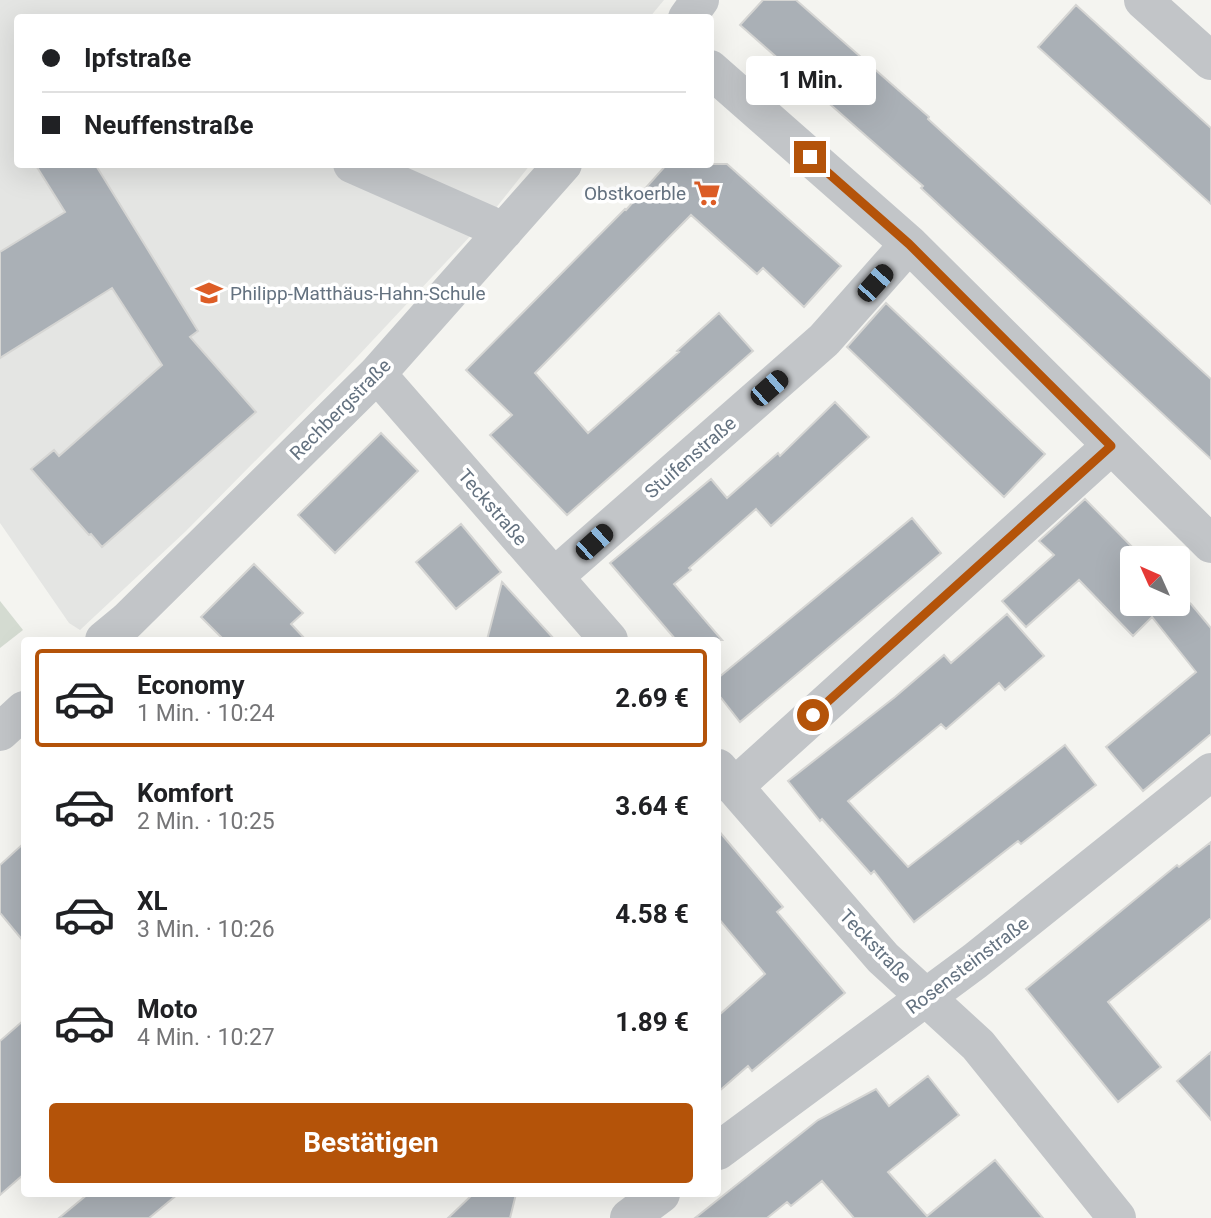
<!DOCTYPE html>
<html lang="de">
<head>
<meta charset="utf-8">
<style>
  body { margin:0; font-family:Roboto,sans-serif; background:#f6f6f6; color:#202124; height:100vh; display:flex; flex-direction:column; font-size:26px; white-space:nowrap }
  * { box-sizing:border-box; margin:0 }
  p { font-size:23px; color:#757577 }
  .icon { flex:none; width:38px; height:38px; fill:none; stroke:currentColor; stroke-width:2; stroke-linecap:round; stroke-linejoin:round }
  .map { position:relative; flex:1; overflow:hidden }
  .panel { position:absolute; left:21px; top:637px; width:700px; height:560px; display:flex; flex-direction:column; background:#fff; border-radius:7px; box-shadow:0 7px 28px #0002 }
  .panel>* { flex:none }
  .banner { position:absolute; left:14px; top:14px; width:700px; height:154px; border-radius:7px; box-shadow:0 7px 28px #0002; display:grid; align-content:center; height:154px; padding:0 28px; background:#fff }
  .needle { width:46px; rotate:315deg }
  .tools { position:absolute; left:1120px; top:546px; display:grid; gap:14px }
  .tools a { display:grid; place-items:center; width:70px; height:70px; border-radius:7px; background:#fff; box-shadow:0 7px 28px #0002; font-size:35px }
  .end { position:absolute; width:32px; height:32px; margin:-16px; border:9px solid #b45309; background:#fff; box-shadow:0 0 0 4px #fff }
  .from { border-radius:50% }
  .bubble { position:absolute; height:49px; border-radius:7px; background:#fff; box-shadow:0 7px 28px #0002; font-size:23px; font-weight:700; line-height:49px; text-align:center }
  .car { position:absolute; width:21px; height:42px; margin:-21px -10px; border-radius:9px; box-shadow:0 0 5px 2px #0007; background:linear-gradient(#222 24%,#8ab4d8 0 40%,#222 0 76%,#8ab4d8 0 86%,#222 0) }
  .banner b { display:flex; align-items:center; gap:24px; height:66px; font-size:26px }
  .banner b+b { border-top:2px solid #e0e0e0 }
  .banner i { width:18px; height:18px; background:#202124 }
  ul { padding:12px 0 0; list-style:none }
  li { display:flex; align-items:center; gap:21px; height:98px; margin:0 14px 10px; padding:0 14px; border:4px solid transparent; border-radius:7px }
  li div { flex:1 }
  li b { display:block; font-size:26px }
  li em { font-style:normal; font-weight:700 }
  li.selected { border-color:#b45309 }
  li>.icon { width:63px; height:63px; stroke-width:1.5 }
  .cta { display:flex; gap:14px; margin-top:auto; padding:14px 28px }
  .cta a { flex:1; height:80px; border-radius:7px; background:#b45309; color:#fff; font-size:28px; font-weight:700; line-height:80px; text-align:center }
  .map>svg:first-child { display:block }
</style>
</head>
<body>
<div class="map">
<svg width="1211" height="1218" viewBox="0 0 1211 1218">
  <rect width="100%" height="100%" fill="#f4f4f0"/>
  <path fill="#e4e5e3" d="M0,0H664L649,18H18V164L530,165L491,214L343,372L186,531L80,630L69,623L0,523Z"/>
  <path fill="#d4dbd1" d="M0,601L23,630L0,648Z"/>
  <path fill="#aab0b6" stroke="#d5d5d3" stroke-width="2" d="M763,0H796L929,117L928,119L1211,379V459L921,188L923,186L740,25Z
    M1076,5L1211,128V204L1038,47Z
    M35,164H95L198,331L190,337L256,412L102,547L91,534L89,535L31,469L54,450L59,456L162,365L112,288L0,358V252L65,212Z
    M667,164H727L841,266L804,307L763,268L757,274L691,215L535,373L588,433L679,352L677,351L719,313L753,351L567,515L490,435L512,415L466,370L625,209L626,210Z
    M886,303L1045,454L1004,497L847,347Z
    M835,402L869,437L771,526L756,509L689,568L691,570L674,584L722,640H676L610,563L711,479L727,498L778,453L780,456Z
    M381,433L418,471L335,553L298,515Z
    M1085,499L1143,558H1132V604H1178V594L1191,604L1211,628V734L1143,791L1106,747L1196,672L1152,617L1133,636L1079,580L1026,627L1002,601L1054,555L1039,541Z
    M912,518L941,553L740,722L718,694V678Z
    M461,524L501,572L456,609L416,562Z
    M254,564L303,613L291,624L306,640H224L201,617Z
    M502,582L555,640H487Z
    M1007,614L1044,656L1005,690L999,683L946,729L941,724L848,801L908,867L1065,745L1096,785L1021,844L1018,841L914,922L874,871L871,874L822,819L820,821L788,781L895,697L944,655L951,663Z
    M718,830L783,907L777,912L845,993L752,1071L748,1066L718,1092V1016L765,974L718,918Z
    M1211,842V918L1108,1002L1161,1067L1118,1102L1026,989L1177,865L1179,867Z
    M24,843V942L0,913V865Z
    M24,1020V1174L0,1195V1041Z
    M1211,1052V1120L1177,1081Z
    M928,1076L959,1115L888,1172L927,1216L995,1160L1043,1218H854L822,1181L791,1206L787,1202L767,1218H695L818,1120L876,1089L889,1106Z
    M88,1194H178L149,1218H59Z
    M473,1194H516L510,1218H448Z"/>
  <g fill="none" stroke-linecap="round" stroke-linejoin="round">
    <path stroke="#c2c5c8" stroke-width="38" d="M1143,0L1211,61
      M687,18L700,0
      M710,69L909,244L1211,544
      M352,164L504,231
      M377,374L609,640
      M554,577L824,340L909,244
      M104,640L127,621L377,374L563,164
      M0,732L24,710
      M718,768L883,958L978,1045L1117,1218
      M734,787L1111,446
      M718,1151L975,961L1211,772
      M629,1218L661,1194"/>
  </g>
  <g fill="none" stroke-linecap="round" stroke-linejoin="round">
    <path stroke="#b45309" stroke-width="9" d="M810,157L909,244L1111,446L813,715"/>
  </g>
  <defs>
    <symbol id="supermarket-bare" viewBox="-9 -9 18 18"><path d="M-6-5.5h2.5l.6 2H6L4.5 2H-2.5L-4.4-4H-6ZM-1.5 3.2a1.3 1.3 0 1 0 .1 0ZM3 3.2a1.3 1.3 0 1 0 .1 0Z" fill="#dd5d26" stroke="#fff" stroke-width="2.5" paint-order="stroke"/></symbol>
    <symbol id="school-bare" viewBox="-9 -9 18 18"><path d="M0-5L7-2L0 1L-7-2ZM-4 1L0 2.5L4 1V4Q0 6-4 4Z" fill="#dd5d26" stroke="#fff" stroke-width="2.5" paint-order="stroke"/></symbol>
  </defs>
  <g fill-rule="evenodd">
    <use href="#supermarket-bare" x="688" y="174" width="38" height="38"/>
    <use href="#school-bare" x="190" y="274" width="38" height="38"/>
  </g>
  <g text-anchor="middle" stroke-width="7" stroke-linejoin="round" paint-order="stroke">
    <g font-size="19" fill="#647280" stroke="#fff" text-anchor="end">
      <text x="686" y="200">Obstkoerble</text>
      <text x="230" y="300" text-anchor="start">Philipp-Matthäus-Hahn-Schule</text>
    </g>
    <g font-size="19" fill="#647280" stroke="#fff">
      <text transform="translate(340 409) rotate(-45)" y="7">Rechbergstraße</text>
      <text transform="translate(690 457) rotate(-41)" y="7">Stuifenstraße</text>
      <text transform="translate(493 507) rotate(49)" y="7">Teckstraße</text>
      <text transform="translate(876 946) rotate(46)" y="7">Teckstraße</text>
      <text transform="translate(967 965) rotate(-37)" y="7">Rosensteinstraße</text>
    </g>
  </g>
</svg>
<div class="tools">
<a><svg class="needle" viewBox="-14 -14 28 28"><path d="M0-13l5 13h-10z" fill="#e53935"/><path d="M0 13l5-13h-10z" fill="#757577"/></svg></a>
</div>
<i class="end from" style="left:813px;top:715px"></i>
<i class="end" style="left:810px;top:157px"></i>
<div class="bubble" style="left:746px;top:56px;width:130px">1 Min.</div>
<i class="car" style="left:875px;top:283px;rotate:42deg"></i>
<i class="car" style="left:769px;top:388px;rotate:49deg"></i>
<i class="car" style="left:594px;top:542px;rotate:48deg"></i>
<div class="banner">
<b><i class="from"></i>Ipfstraße</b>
<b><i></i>Neuffenstraße</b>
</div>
<section class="panel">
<ul>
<li class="selected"><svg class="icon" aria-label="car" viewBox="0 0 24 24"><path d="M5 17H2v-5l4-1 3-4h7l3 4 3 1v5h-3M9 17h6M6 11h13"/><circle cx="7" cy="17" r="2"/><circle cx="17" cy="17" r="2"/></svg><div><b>Economy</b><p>1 Min. · 10:24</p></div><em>2.69 €</em></li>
<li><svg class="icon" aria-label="car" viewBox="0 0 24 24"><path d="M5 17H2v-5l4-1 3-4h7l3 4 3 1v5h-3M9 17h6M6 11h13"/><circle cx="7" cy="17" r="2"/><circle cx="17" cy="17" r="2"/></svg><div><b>Komfort</b><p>2 Min. · 10:25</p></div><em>3.64 €</em></li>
<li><svg class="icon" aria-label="car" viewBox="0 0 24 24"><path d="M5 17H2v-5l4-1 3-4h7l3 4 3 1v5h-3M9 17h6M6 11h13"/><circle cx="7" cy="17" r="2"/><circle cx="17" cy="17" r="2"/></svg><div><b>XL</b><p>3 Min. · 10:26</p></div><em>4.58 €</em></li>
<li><svg class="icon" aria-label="car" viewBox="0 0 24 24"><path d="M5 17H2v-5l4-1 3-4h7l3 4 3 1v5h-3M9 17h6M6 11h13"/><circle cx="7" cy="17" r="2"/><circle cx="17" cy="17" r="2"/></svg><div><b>Moto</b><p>4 Min. · 10:27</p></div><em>1.89 €</em></li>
</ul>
<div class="cta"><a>Bestätigen</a></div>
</section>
</div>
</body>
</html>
